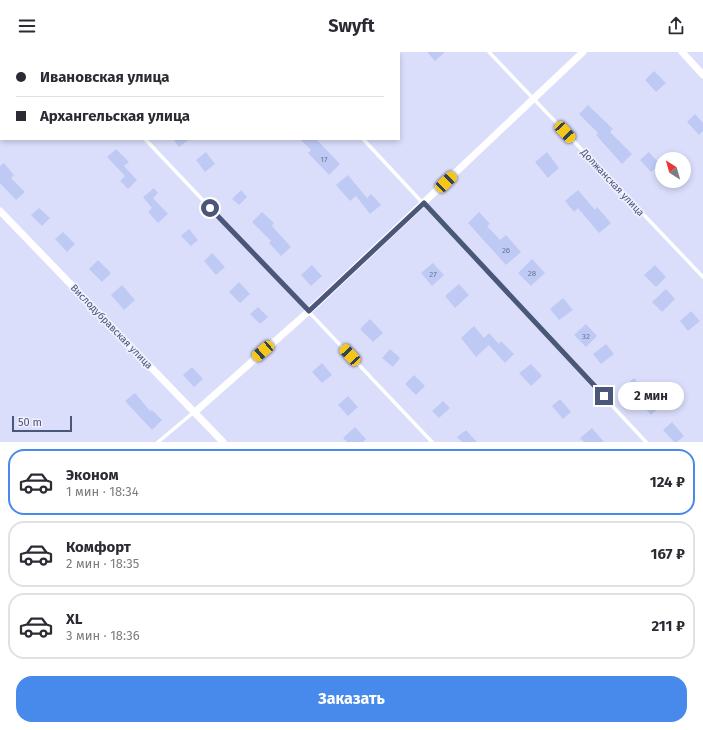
<!DOCTYPE html>
<html lang="ru">
<head>
<meta charset="utf-8">
<style>
  body { margin:0; font-family:"Fira Sans",sans-serif; background:#f2f2f3; color:#2b2b33; height:100vh; display:flex; flex-direction:column; font-size:15px; white-space:nowrap }
  * { box-sizing:border-box; margin:0 }
  p { font-size:13px; color:#7c7c81 }
  .icon { flex:none; width:22px; height:22px; fill:none; stroke:currentColor; stroke-width:2; stroke-linecap:round; stroke-linejoin:round }
  .map { position:relative; height:390px; overflow:hidden }
  .sheet { display:flex; flex-direction:column; background:#fff; flex:1 }
  .sheet>* { flex:none }
  .hud { position:absolute; left:0px; top:0px; width:400px; height:88px; box-shadow:0 2px 6px #0003; display:grid; align-content:center; height:88px; padding:0 16px; background:#fff }
  .needle { width:26px; rotate:323deg }
  .buttons { position:absolute; left:655px; top:100px; display:grid; gap:8px }
  .buttons a { display:grid; place-items:center; width:36px; height:36px; border-radius:50%; background:#fff; box-shadow:0 2px 6px #0003; font-size:20px }
  .scale { position:absolute; left:12px; bottom:10px; width:60px; box-sizing:border-box; padding-left:4px; border:2px solid #4a5779; border-top:0; font-size:11px; line-height:14px; white-space:nowrap; color:#4a5779; -webkit-text-stroke:3px #efefff; paint-order:stroke }
  .end { position:absolute; width:18px; height:18px; margin:-9px; border:5px solid #4a5779; background:#fff; box-shadow:0 0 0 2px #fff }
  .from { border-radius:50% }
  .bubble { position:absolute; height:28px; border-radius:14px; background:#fff; box-shadow:0 2px 6px #0003; font-size:13px; font-weight:700; line-height:28px; text-align:center }
  .car { position:absolute; width:12px; height:24px; margin:-12px -6px; border-radius:5px; box-shadow:0 0 3px 1px #0007; background:linear-gradient(#f5c518 24%,#345 0 40%,#f5c518 0 76%,#345 0 86%,#f5c518 0) }
  .hud b { display:flex; align-items:center; gap:14px; height:38px; font-size:15px }
  .hud b+b { border-top:1px solid #e1e1e2 }
  .hud i { width:10px; height:10px; background:#2b2b33 }
  ul { padding:7px 0 0; list-style:none }
  li { display:flex; align-items:center; gap:12px; height:66px; margin:0 8px 6px; padding:0 8px; border:2px solid #e1e1e2; border-radius:16px }
  li div { flex:1 }
  li b { display:block; font-size:15px }
  li em { font-style:normal; font-weight:700 }
  li.active { border-color:#488aec }
  li>.icon { width:36px; height:36px; stroke-width:1.5 }
  .button { display:flex; gap:8px; margin-top:auto; padding:8px 16px }
  .button a { flex:1; height:46px; border-radius:16px; background:#488aec; color:#fff; font-size:16px; font-weight:700; line-height:46px; text-align:center }
  header { display:flex; justify-content:space-between; align-items:center; height:52px; padding:0 16px; background:#fff; font-size:18px; font-weight:700 }
  .map>svg:first-child { display:block }
</style>
</head>
<body>
<header><svg class="icon" aria-label="menu" viewBox="0 0 24 24"><path d="M4 6h16M4 12h16M4 18h16"/></svg>Swyft<svg class="icon" aria-label="share" viewBox="0 0 24 24"><path d="M12 15V3M7 8l5-5 5 5M5 13v7h14v-7"/></svg></header>
<div class="map">
<svg width="703" height="390" viewBox="0 0 703 390">
  <rect width="100%" height="100%" fill="#e8e8fd"/>
  <path fill="#dbdefb" fill-rule="evenodd" d="M0,0H703V390H0ZM1,1H399V87H1ZM662,107H684V129H662Z"/>
  <path fill="#becaf4" d="M427,0H445L435,9Z
    M654,19L666,31L656,40L645,28Z
    M588,53L613,77L610,80L632,102L622,112L596,83L598,81L579,62Z
    M695,62L703,71V79L699,83L687,70Z
    M173,87H190L179,95Z
    M300,87H316L340,112L329,123L308,101L311,98Z
    M116,97L129,110L124,114L137,128L128,137L120,129L125,124L107,105Z
    M206,100L215,112L205,120L196,108Z
    M547,100L559,116L548,126L535,110Z
    M649,100L660,112L651,120L640,108Z
    M4,111L14,123L11,126L25,140L16,148L0,131V114Z
    M348,123L367,146L371,142L381,153L370,162L356,144L350,149L336,133Z
    M154,136L158,141L153,146L168,162L158,171L148,160L152,156L143,145Z
    M241,138L247,145L239,153L232,147Z
    M578,138L595,158L597,155L611,171L599,181L578,156L574,160L565,149Z
    M39,156L50,166L42,174L31,163Z
    M262,160L274,171L272,174L291,195L281,204L269,191L271,189L252,170Z
    M479,160L490,172L487,174L500,188L506,183L521,200L506,213L468,171Z
    M189,177L198,188L191,194L181,184Z
    M63,180L75,192L67,200L55,187Z
    M212,201L225,215L216,223L204,209Z
    M532,207L545,221L531,234L518,221Z
    M98,208L111,221L102,230L89,217Z
    M433,211L444,223L432,234L421,221Z
    M312,213L322,224L311,234L301,223Z
    M655,213L666,225L656,235L644,223Z
    M239,230L250,242L240,251L229,240Z
    M459,232L469,243L455,256L445,244Z
    M122,233L135,248L124,258L111,243Z
    M666,237L675,247L662,260L652,250Z
    M563,246L573,258L559,268L550,257Z
    M258,255L268,265L260,272L250,262Z
    M691,259L700,269L688,279L680,269Z
    M370,267L383,281L373,290L360,277Z
    M586,272L597,284L586,295L574,283Z
    M474,274L484,286L489,281L499,292L501,289L514,302L505,311L489,293L476,305L461,286Z
    M606,292L614,302L601,312L593,302Z
    M390,297L400,306L393,315L382,306Z
    M322,311L332,323L322,331L312,320Z
    M531,312L542,324L531,334L519,321Z
    M192,315L203,327L194,335L183,323Z
    M414,323L425,334L416,343L405,332Z
    M634,326L643,337L636,343L627,332Z
    M135,341L150,359L152,358L162,368L152,378L125,349Z
    M348,344L358,355L348,364L338,353Z
    M654,345L662,353L651,363L643,354Z
    M560,347L571,360L563,367L552,354Z
    M443,349L450,356L439,366L432,359Z
    M672,370L684,384L677,390H674L663,378Z
    M355,375L366,387L363,390H347L343,386Z
    M592,376L604,390H584L580,386Z
    M466,378L477,390H462L457,385Z"/>
  <g fill="none" stroke-linecap="round" stroke-linejoin="round">
    <path stroke="#fff" stroke-width="3.5" d="M62,0L63,1
      M279,0L280,1
      M489,0L703,225
      M145,87L432,390
      M363,87L646,390
      M158,390L194,360"/>
    <path stroke="#fff" stroke-width="7" d="M682,0L703,23
      M0,159L223,390
      M195,360L309,259L583,0"/>
  </g>
  <g fill="none" stroke-linecap="round" stroke-linejoin="round">
    <path stroke="#4a5779" stroke-width="5" d="M210,156L309,259L424,151L604,344"/>
  </g>
  <g text-anchor="middle" stroke-width="3.5" stroke-linejoin="round" paint-order="stroke">
    <g font-size="8" fill="#677498">
      <text x="324" y="110">17</text>
      <text x="506" y="201">26</text>
      <text x="532" y="224">28</text>
      <text x="433" y="225">27</text>
      <text x="586" y="287">32</text>
    </g>
    <g font-size="10" fill="#4a5779" stroke="#efefff">
      <text transform="translate(613 130) rotate(47)" y="4">Должанская улица</text>
      <text transform="translate(112 274) rotate(46)" y="4">Вислодубравская улица</text>
    </g>
  </g>
</svg>
<div class="buttons">
<a><svg class="needle" viewBox="-14 -14 28 28"><path d="M0-13l5 13h-10z" fill="#e53935"/><path d="M0 13l5-13h-10z" fill="#7c7c81"/></svg></a>
</div>
<div class="scale">50 m</div>
<i class="end from" style="left:210px;top:156px"></i>
<i class="end" style="left:604px;top:344px"></i>
<div class="bubble" style="left:618px;top:330px;width:66px">2 мин</div>
<i class="car" style="left:565px;top:80px;rotate:137deg"></i>
<i class="car" style="left:446px;top:130px;rotate:46deg"></i>
<i class="car" style="left:263px;top:299px;rotate:229deg"></i>
<i class="car" style="left:350px;top:303px;rotate:317deg"></i>
<div class="hud">
<b><i class="from"></i>Ивановская улица</b>
<b><i></i>Архангельская улица</b>
</div>
</div>
<section class="sheet">
<ul>
<li class="active"><svg class="icon" aria-label="car" viewBox="0 0 24 24"><path d="M5 17H2v-5l4-1 3-4h7l3 4 3 1v5h-3M9 17h6M6 11h13"/><circle cx="7" cy="17" r="2"/><circle cx="17" cy="17" r="2"/></svg><div><b>Эконом</b><p>1 мин · 18:34</p></div><em>124 ₽</em></li>
<li><svg class="icon" aria-label="car" viewBox="0 0 24 24"><path d="M5 17H2v-5l4-1 3-4h7l3 4 3 1v5h-3M9 17h6M6 11h13"/><circle cx="7" cy="17" r="2"/><circle cx="17" cy="17" r="2"/></svg><div><b>Комфорт</b><p>2 мин · 18:35</p></div><em>167 ₽</em></li>
<li><svg class="icon" aria-label="car" viewBox="0 0 24 24"><path d="M5 17H2v-5l4-1 3-4h7l3 4 3 1v5h-3M9 17h6M6 11h13"/><circle cx="7" cy="17" r="2"/><circle cx="17" cy="17" r="2"/></svg><div><b>XL</b><p>3 мин · 18:36</p></div><em>211 ₽</em></li>
</ul>
<div class="button"><a>Заказать</a></div>
</section>
</body>
</html>
